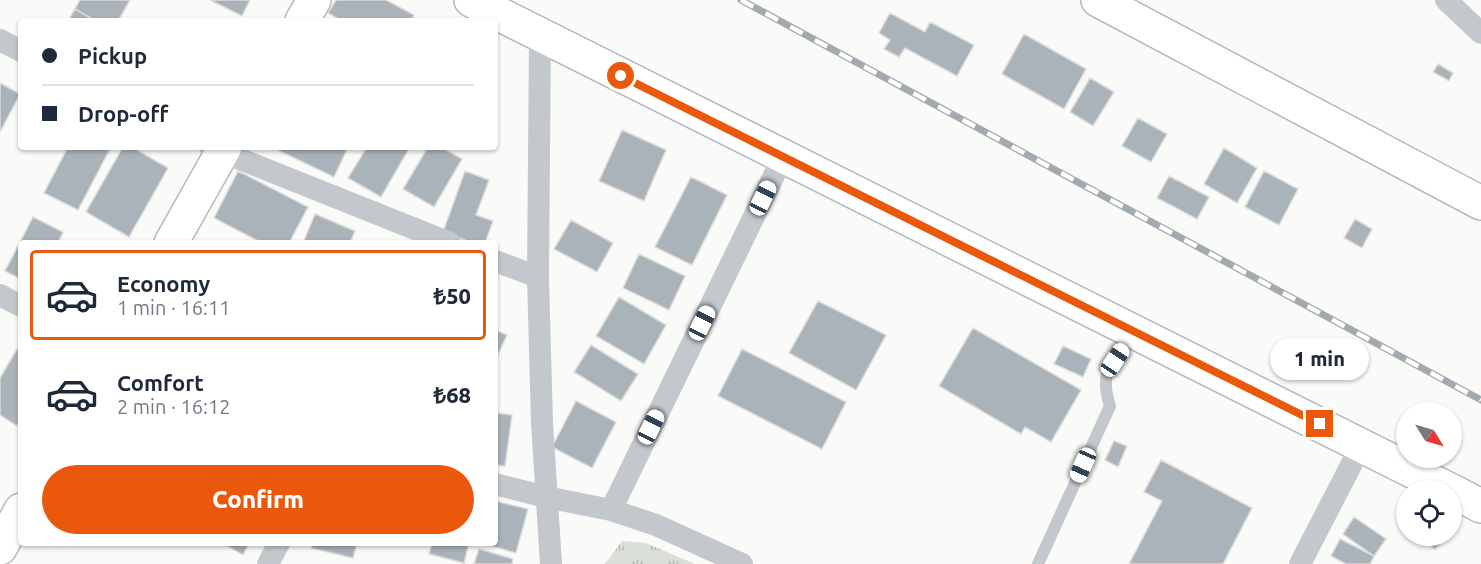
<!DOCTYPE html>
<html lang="en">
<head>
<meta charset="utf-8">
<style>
  body { margin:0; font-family:Ubuntu,sans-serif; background:#f2f2f3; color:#1f2937; height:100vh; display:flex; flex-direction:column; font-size:22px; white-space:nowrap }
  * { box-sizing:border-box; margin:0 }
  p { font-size:20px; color:#747a83 }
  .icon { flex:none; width:33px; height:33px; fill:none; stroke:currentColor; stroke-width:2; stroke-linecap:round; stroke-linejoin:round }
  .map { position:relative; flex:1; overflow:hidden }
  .details { position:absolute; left:18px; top:240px; width:480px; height:306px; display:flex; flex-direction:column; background:#fff; border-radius:6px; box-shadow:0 2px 4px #0004 }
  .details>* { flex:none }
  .top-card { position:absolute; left:18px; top:18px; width:480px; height:132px; border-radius:6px; box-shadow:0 2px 4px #0004; display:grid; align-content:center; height:132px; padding:0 24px; background:#fff }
  .needle { width:39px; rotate:127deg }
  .fabs { position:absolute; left:1396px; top:402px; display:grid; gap:12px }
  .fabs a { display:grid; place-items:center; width:66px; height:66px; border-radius:50%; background:#fff; box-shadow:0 2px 4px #0004; font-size:30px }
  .end { position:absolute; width:27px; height:27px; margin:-14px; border:8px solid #ea580c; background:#fff; box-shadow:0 0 0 3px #fff }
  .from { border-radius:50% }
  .bubble { position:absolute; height:42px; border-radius:21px; background:#fff; box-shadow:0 2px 4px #0004; font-size:20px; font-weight:800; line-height:42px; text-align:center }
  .car { position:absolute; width:18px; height:36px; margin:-18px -9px; border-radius:8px; box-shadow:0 0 4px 2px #0007; background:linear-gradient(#fff 24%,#345 0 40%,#fff 0 76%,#345 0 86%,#fff 0) }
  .top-card b { display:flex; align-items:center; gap:21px; height:57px; font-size:22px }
  .top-card b+b { border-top:2px solid #e0e1e3 }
  .top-card i { width:15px; height:15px; background:#1f2937 }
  ul { padding:10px 0 0; list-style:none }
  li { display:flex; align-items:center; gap:18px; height:90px; margin:0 12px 9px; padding:0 12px; border:3px solid transparent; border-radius:6px }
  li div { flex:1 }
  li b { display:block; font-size:22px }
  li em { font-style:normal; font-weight:800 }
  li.current { border-color:#ea580c }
  li>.icon { width:54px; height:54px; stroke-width:1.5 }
  .button { display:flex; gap:12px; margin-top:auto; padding:12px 24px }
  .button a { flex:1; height:69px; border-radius:36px; background:#ea580c; color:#fff; font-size:24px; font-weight:800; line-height:69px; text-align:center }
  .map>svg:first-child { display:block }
</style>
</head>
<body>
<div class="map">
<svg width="1481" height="564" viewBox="0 0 1481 564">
  <defs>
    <pattern id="grass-tufts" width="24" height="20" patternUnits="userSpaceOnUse" patternTransform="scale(1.5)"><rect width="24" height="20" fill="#dadfd7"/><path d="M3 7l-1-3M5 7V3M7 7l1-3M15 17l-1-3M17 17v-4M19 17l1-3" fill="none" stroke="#b4b9b4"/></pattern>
  </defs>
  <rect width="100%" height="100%" fill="#fafaf8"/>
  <path fill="url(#grass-tufts)" d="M622,541L646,543L695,564H605Z"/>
  <path fill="#aab3b9" stroke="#dcdcda" stroke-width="1.5" d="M80,0H130L118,21H96L75,9Z
    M210,0H250L242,16Z
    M336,0H386L414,15L411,21H342L328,13Z
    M75,9L96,21H68Z
    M890,13L925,32L930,22L974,45L957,76L905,48L899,57L884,49L890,40L879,33Z
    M1024,34L1086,69L1064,109L1002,74Z
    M1438,64L1453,73L1449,81L1433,72Z
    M1090,78L1114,92L1093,126L1070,112Z
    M0,83L20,94L0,132Z
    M1138,118L1167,134L1151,162L1122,146Z
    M622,130L666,150L644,201L599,181Z
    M68,147H111L78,210L44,193Z
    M123,147H132L168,168L129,237L86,212Z
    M271,147H348L334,177Z
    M367,147H410L381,197L348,178Z
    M428,147H441L462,159L434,207L403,189Z
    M1224,148L1257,168L1237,203L1204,184Z
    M238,171L308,207L289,243H262L214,218Z
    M465,171L489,180L476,215L493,221L485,243H473L443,232Z
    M1264,171L1298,189L1279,225L1245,207Z
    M1169,176L1209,197L1197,219L1157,198Z
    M691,177L727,195L692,265L655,247Z
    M315,214L355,231L350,243H303Z
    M33,217L63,232L58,243H21V279L5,271Z
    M1355,219L1372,229L1362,248L1344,238Z
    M571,220L613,243L597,272L554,249Z
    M639,254L685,276L669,310L623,288Z
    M619,297L666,325L644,364L596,336Z
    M818,301L886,335L856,390L789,353Z
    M973,328L1081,390L1051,442L1025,427L1021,434L939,386Z
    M495,330L507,335L495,361Z
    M591,345L638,374L621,401L574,372Z
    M1063,346L1091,359L1083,377L1054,364Z
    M17,349L21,351V419L17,426L0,415V378Z
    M742,349L846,402L822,449L718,396Z
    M576,401L616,422L592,468L552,447Z
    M495,413L512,415L505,466L495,465Z
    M1114,441L1127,446L1118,467L1105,460Z
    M1161,460L1252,508L1223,564H1129L1162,501L1144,492Z
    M495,501L528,509L516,553L481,543H495Z
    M1354,517L1386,539L1374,556L1343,534Z
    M1427,536H1436L1443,541L1435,549L1423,540Z
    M1340,539L1374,556L1370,564H1346L1331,556Z
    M222,543H249L243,555Z
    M312,543H357L353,558L311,548Z
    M432,543H469L464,563L429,554Z
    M479,549L513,559L512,564H474Z"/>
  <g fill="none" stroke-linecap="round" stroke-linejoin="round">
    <defs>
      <path id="secondary" d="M471,0L1450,490
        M1098,0L1481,203
        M302,21L314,0
        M171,243L225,147
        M1452,491L1481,506
        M0,548L21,510"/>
    </defs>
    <use href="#secondary" stroke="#b3babf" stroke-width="36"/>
    <path stroke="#c3c8cc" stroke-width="12" d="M1038,564L1110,406C1098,370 1114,361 1134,332"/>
    <path stroke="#c3c8cc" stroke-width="22" d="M1446,0L1481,33
      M540,35L538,277L542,423L551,564
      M0,40L21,51
      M210,147L450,243
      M495,261L538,277
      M0,295L21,306
      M495,484L546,497L611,510L656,525L742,564
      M611,510L783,157
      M268,564L279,543
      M1300,564L1362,444"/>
    <use href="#secondary" stroke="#fff" stroke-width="33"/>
    <defs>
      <path id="rail" d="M741,0L1481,400"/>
    </defs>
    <use href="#rail" stroke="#a2aab0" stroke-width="7"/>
    <use href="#rail" stroke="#fff" stroke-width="4.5" stroke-dasharray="14" stroke-linecap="butt"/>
  </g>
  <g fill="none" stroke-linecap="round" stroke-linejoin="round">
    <path stroke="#ea580c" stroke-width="8" d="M621,76L1320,424"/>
  </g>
</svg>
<div class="fabs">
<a><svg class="needle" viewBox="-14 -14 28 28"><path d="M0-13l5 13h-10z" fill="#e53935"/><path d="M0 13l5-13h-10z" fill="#747a83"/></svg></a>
<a><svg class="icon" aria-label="locate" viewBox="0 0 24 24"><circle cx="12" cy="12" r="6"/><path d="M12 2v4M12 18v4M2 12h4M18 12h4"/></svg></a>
</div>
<i class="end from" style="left:621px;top:76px"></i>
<i class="end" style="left:1320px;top:424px"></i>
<div class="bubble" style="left:1270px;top:338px;width:99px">1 min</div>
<i class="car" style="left:763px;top:198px;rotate:26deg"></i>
<i class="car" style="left:702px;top:323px;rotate:26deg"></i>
<i class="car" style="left:1115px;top:360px;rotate:34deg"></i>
<i class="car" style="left:651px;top:427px;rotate:26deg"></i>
<i class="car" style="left:1083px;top:465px;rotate:204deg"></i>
<div class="top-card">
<b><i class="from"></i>Pickup</b>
<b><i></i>Drop-off</b>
</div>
<section class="details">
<ul>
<li class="current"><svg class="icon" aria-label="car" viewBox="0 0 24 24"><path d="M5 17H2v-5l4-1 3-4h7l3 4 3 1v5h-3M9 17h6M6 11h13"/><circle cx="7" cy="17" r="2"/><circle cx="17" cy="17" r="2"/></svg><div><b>Economy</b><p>1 min · 16:11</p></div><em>₺50</em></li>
<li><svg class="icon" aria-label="car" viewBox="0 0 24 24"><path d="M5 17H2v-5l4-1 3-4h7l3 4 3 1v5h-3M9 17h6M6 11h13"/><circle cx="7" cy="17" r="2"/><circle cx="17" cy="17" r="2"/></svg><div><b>Comfort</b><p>2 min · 16:12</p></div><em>₺68</em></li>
</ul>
<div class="button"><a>Confirm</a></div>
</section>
</div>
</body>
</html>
